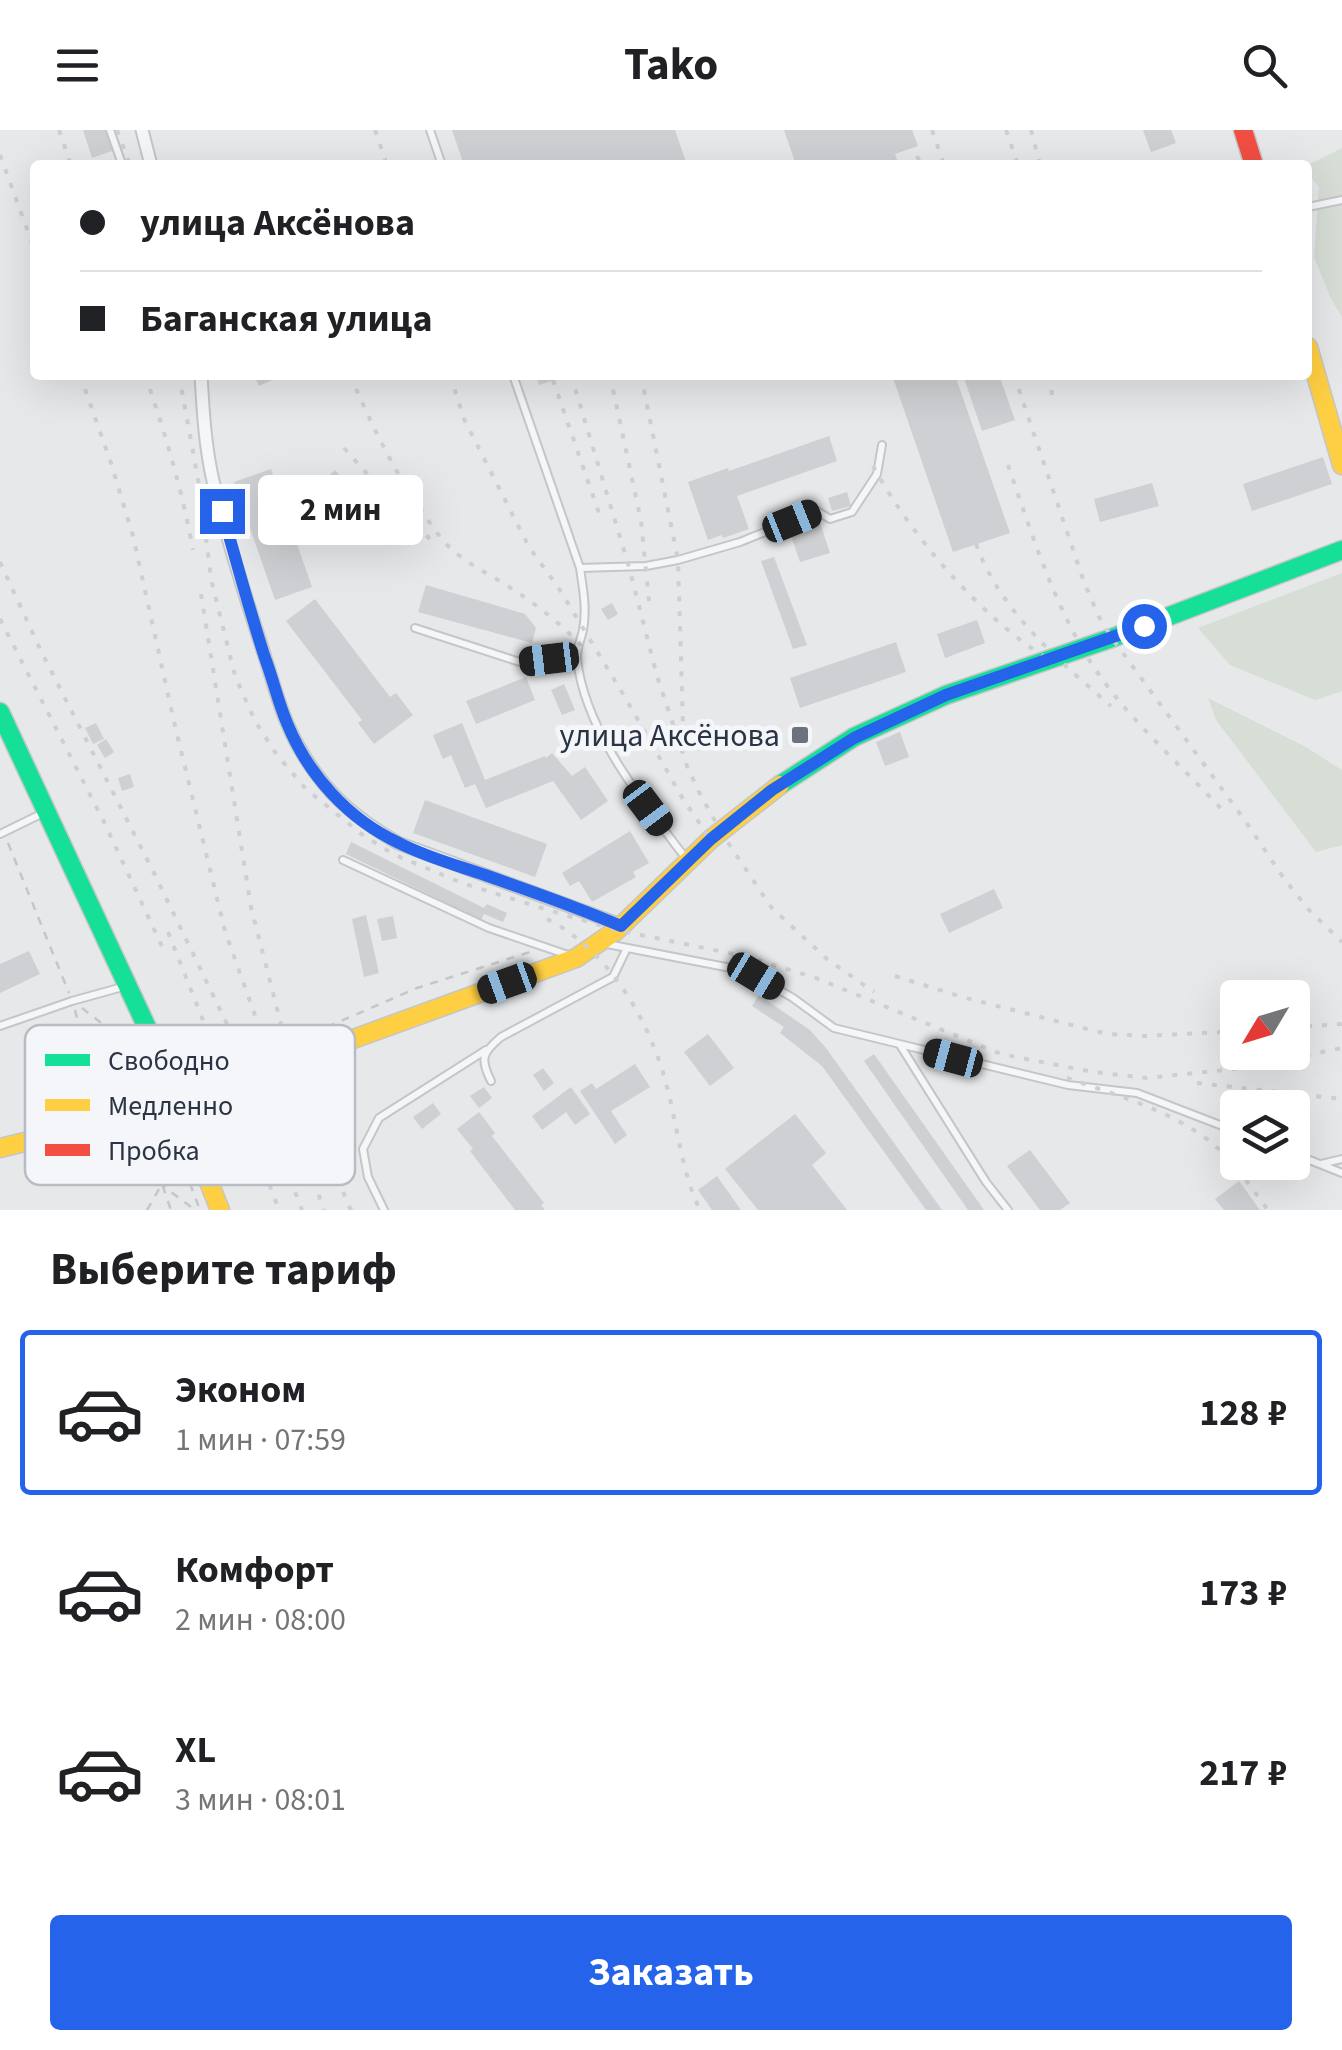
<!DOCTYPE html>
<html lang="ru">
<head>
<meta charset="utf-8">
<style>
  body { margin:0; font-family:"Source Sans 3",sans-serif; background:#f6f6f6; color:#202124; height:100vh; display:flex; flex-direction:column; font-size:38px; white-space:nowrap }
  * { box-sizing:border-box; margin:0 }
  p { font-size:32px; color:#757577 }
  .icon { flex:none; width:55px; height:55px; fill:none; stroke:currentColor; stroke-width:2; stroke-linecap:round; stroke-linejoin:round }
  .map { position:relative; height:1080px; overflow:hidden }
  .panel { display:flex; flex-direction:column; background:#fff; flex:1 }
  .panel>* { flex:none }
  .top-card { position:absolute; left:30px; top:30px; width:1282px; height:220px; border-radius:10px; box-shadow:0 10px 40px #0002; display:grid; align-content:center; height:220px; padding:0 50px; background:#fff }
  .needle { width:65px; rotate:232deg }
  .tools { position:absolute; left:1220px; top:850px; display:grid; gap:20px }
  .tools a { display:grid; place-items:center; width:90px; height:90px; border-radius:10px; background:#fff; box-shadow:0 10px 40px #0002; font-size:50px }
  .end { position:absolute; width:45px; height:45px; margin:-22px; border:12px solid #2563eb; background:#fff; box-shadow:0 0 0 5px #fff }
  .from { border-radius:50% }
  .bubble { position:absolute; height:70px; border-radius:10px; background:#fff; box-shadow:0 10px 40px #0002; font-size:32px; font-weight:700; line-height:70px; text-align:center }
  .car { position:absolute; width:30px; height:60px; margin:-30px -15px; border-radius:12px; box-shadow:0 0 8px 2px #0007; background:linear-gradient(#222 24%,#8ab4d8 0 40%,#222 0 76%,#8ab4d8 0 86%,#222 0) }
  .top-card b { display:flex; align-items:center; gap:35px; height:95px; font-size:38px }
  .top-card b+b { border-top:2px solid #e0e0e0 }
  .top-card i { width:25px; height:25px; background:#202124 }
  ul { padding:0; list-style:none }
  li { display:flex; align-items:center; gap:30px; height:165px; margin:0 20px 15px; padding:0 30px; border:5px solid transparent; border-radius:10px }
  li div { flex:1 }
  li b { display:block; font-size:38px }
  li em { font-style:normal; font-weight:700 }
  li.current { border-color:#2563eb }
  li>.icon { width:90px; height:90px; stroke-width:1.5 }
  h2 { padding:0 50px; font-size:45px; line-height:120px }
  .button { display:flex; gap:20px; margin-top:auto; padding:20px 50px }
  .button a { flex:1; height:115px; border-radius:10px; background:#2563eb; color:#fff; font-size:40px; font-weight:700; line-height:115px; text-align:center }
  header { display:flex; justify-content:space-between; align-items:center; height:130px; padding:0 50px; background:#fff; font-size:45px; font-weight:700 }
  .map>svg:first-child { display:block }
</style>
</head>
<body>
<header><svg class="icon" aria-label="menu" viewBox="0 0 24 24"><path d="M4 6h16M4 12h16M4 18h16"/></svg>Tako<svg class="icon" aria-label="search" viewBox="0 0 24 24"><circle cx="10" cy="10" r="6"/><path d="M15 15l6 6"/></svg></header>
<div class="map">
<svg width="1342" height="1080" viewBox="0 0 1342 1080">
  <rect width="100%" height="100%" fill="#e6e8ea"/>
  <path fill="#d6ded6" d="M1342,18V187L1331,169L1314,127L1319,57L1308,44V35Z
    M1342,443V561L1315,570L1230,535L1198,498Z
    M1208,568L1304,616L1342,640V715L1316,722L1216,590Z"/>
  <path fill="#ced0d3" d="M83,0H108L115,20L92,28Z
    M452,0H675L687,35H464Z
    M784,0H912L918,16L895,24L899,35H796Z
    M1143,0H1171L1176,13L1151,22Z
    M254,245H284L259,256Z
    M536,245H566V246L539,255Z
    M892,245H955L1010,403L953,422Z
    M963,245H999L1015,290L982,301Z
    M829,306L837,331L737,366L749,399L723,408L722,405L708,410L688,352L728,338L729,341Z
    M1323,327L1332,354L1252,381L1243,354Z
    M271,339L312,457L275,470L234,352Z
    M335,340L375,386L356,402L317,357Z
    M1152,353L1159,376L1100,392L1094,369Z
    M847,362L851,376L832,381L828,368Z
    M819,390L830,423L800,432L789,400Z
    M774,427L807,515L793,519L761,431Z
    M426,455L525,484L536,498L532,513L418,482Z
    M315,469L390,567L396,563L413,585L374,614L358,593L362,590L286,491Z
    M612,473L618,484L608,490L601,479Z
    M977,490L985,513L945,528L937,504Z
    M896,512L906,542L800,578L790,548Z
    M526,547L535,570L476,594L466,571Z
    M564,554L575,580L562,585L551,560Z
    M96,593L104,609L93,614L85,598Z
    M462,593L485,650L545,626L546,628L552,623L572,646L585,637L608,671L581,690L553,651L486,678L475,654L465,658L451,625L443,629L433,605Z
    M900,602L909,627L885,636L876,612Z
    M106,609L114,622L105,628L97,615Z
    M130,644L134,657L122,661L118,648Z
    M425,670L547,714L535,747L413,703Z
    M630,701L649,733L633,742L636,747L592,772L579,751L570,756L562,743Z
    M351,712L484,778L487,774L507,783L503,792L484,784L481,790L346,724Z
    M994,759L1003,778L949,803L940,784Z
    M366,785L379,843L364,847L352,789Z
    M393,786L397,808L382,811L377,789Z
    M29,821L40,844L0,863V834Z
    M759,865L810,900L826,918L942,1080H926L822,936L780,903L784,897L752,876Z
    M708,904L734,938L710,956L684,922Z
    M874,924L984,1080H968L864,931Z
    M635,934L650,957L611,981L627,1005L615,1014L580,961L592,953L596,959Z
    M543,938L554,953L544,961L533,945Z
    M484,957L492,968L479,978L470,966Z
    M571,957L590,984L575,995L566,982L542,1000L532,986Z
    M433,973L441,984L422,999L413,987Z
    M479,982L495,1003L492,1006L544,1073L541,1075L545,1080H515L470,1021L473,1019L457,999Z
    M795,984L826,1023L812,1035L847,1080H758L725,1039Z
    M1030,1020L1070,1073L1060,1080H1040L1007,1036Z
    M717,1046L741,1080H712L698,1060Z
    M1239,1051L1260,1080H1224L1215,1069Z"/>
  <g fill="none" stroke-linecap="round" stroke-linejoin="round">
    <defs>
      <path id="lane" d="M110,0L122,34
        M430,0L442,35
        M1308,77L1342,70
        M513,245L580,438C583,459 587,479 583,500C581,510 576,519 577,529C585,602 644,673 687,730
        M580,438L646,436L678,430L740,412L817,381L830,389L852,382L877,344L882,315
        M415,498L523,533L576,523
        M0,704L45,682
        M343,730L489,798L571,826
        M607,814L736,839L756,846L793,868L834,898L1068,955L1137,963L1238,1002
        M0,896L72,871L126,856
        M900,915L986,1052L1008,1080
        M491,951C480,929 482,923 501,907L613,847L627,818
        M1292,1023L1342,1043
        M1321,1034L1342,1029
        M384,1080L368,1047L363,1019L379,988L486,920"/>
      <path id="street" d="M142,0L151,35
        M201,245C203,280 205,316 213,351C227,410 246,469 265,527C275,558 283,591 300,619C325,663 355,688 398,713L621,795"/>
      <path id="fast" d="M0,582L157,919L167,946
        M780,655L854,607L946,565L1112,508L1342,420"/>
      <path id="slow" d="M1308,217L1342,335
        M334,916L576,828L617,800L711,709L780,655
        M184,989L220,1080
        M0,1018L111,991"/>
      <path id="jam" d="M1243,0L1254,35"/>
    </defs>
    <use href="#lane" stroke="#c4c6c8" stroke-width="10"/>
    <use href="#street" stroke="#c4c6c8" stroke-width="15"/>
    <use href="#fast" stroke="#c4c6c8" stroke-width="21"/>
    <use href="#slow" stroke="#c4c6c8" stroke-width="21"/>
    <use href="#jam" stroke="#c4c6c8" stroke-width="21"/>
    <path stroke="#c5c6ca" stroke-width="2.5" stroke-dasharray="8 8" stroke-linecap="butt" d="M8,713L69,863
      M82,878L141,924L147,952
      M75,880L86,923L105,971
      M327,897L417,858L530,822
      M163,996L173,1009L200,1080
      M118,1006L130,1031L195,1080
      M162,1053L172,1012
      M147,1080L162,1054L171,1080"/>
    <use href="#lane" stroke="#f5f6f7" stroke-width="6"/>
    <use href="#street" stroke="#f5f6f7" stroke-width="11"/>
    <use href="#fast" stroke="#16e098" stroke-width="18"/>
    <use href="#slow" stroke="#ffcf43" stroke-width="18"/>
    <use href="#jam" stroke="#f24e42" stroke-width="18"/>
    <path stroke="#cecfd2" stroke-width="4" stroke-dasharray="5 10" stroke-linecap="butt" d="M59,0L71,35
      M117,0L130,35
      M375,0L387,35
      M932,0L944,35
      M1006,0L1018,35
      M1031,0L1040,35
      M0,25L35,121
      M917,26L921,35
      M80,245L111,333L133,406L175,596L225,801L324,1080
      M145,245C165,302 182,360 193,420
      M179,245L201,366L211,449L235,546L255,591L277,625L306,659L364,706L395,725L462,753L558,783L617,800L748,827L816,848L1001,924L1093,942L1147,948L1243,938L1342,918
      M350,245C371,293 392,338 422,381C432,396 442,412 456,423C474,438 495,447 514,460C540,477 564,497 585,519
      M450,245L464,289L529,417L558,457L626,569L683,669L711,710
      M571,245L629,437L657,546L687,636L699,662L721,702L771,777L827,829L874,862
      M610,245L641,391L649,471
      M641,245L678,430L683,596
      M1014,245L1084,452L1099,487L1112,508L1246,692L1285,750L1310,781L1342,812
      M1051,245L1052,269
      M553,250L602,392
      M344,318L387,366L431,410
      M1008,335C1033,407 1059,492 1105,553C1140,600 1186,640 1225,683
      M873,336C912,407 979,485 1046,528
      M976,414C1000,481 1059,531 1111,576
      M0,432L41,521L154,743L240,921
      M201,464L251,777L284,906
      M0,489L104,692L166,825
      M547,789C610,821 652,894 668,961C678,1000 682,1043 700,1080
      M168,802L218,928
      M895,846L962,867L1107,904L1145,906L1238,901
      M1292,897L1342,894
      M1067,948C1124,968 1187,984 1229,1029C1243,1045 1255,1063 1268,1080
      M300,950L330,1032L351,1080
      M1197,953L1342,969
      M258,964L302,1080
      M237,971L279,1080"/>
    <defs>
      <path id="slow-bridge" d="M111,991L334,916"/>
    </defs>
    <use href="#slow-bridge" stroke="#c4c6c8" stroke-width="21" stroke-linecap="butt"/>
    <path stroke="#c5c6ca" stroke-width="2.5" stroke-dasharray="8 8" stroke-linecap="butt" d="M105,971L327,897
      M117,1008L186,983"/>
    <use href="#slow-bridge" stroke="#ffcf43" stroke-width="18"/>
  </g>
  <g fill="none" stroke-linecap="round" stroke-linejoin="round">
    <path stroke="#2563eb" stroke-width="12" d="M222,381C236,430 249,479 265,528C273,549 278,572 287,593C308,645 348,689 399,713C426,727 456,735 485,745C531,761 577,777 621,796L711,709L772,660L854,608L946,565L1144,496"/>
  </g>
  <rect fill="#6c737f" stroke="#f4f6f9" stroke-width="4" x="790" y="595" width="20" height="20" rx="5"/>
  <g text-anchor="middle" stroke-width="10" stroke-linejoin="round" paint-order="stroke">
    <g font-size="32" fill="#2b3445" stroke="#f4f6f9" text-anchor="end">
      <text x="780" y="616">улица Аксёнова</text>
    </g>
  </g>
  <rect x="25" y="895" width="330" height="160" rx="15" fill="#f4f6f9" stroke="#b8bcc3" stroke-width="2.5"/>
  <rect x="45" y="924" width="45" height="12" fill="#16e098"/>
  <rect x="45" y="969" width="45" height="12" fill="#ffcf43"/>
  <rect x="45" y="1014" width="45" height="12" fill="#f24e42"/>
  <g font-size="28" fill="#2b3445">
    <text x="108" y="940">Свободно</text>
    <text x="108" y="985">Медленно</text>
    <text x="108" y="1030">Пробка</text>
  </g>
</svg>
<div class="tools">
<a><svg class="needle" viewBox="-14 -14 28 28"><path d="M0-13l5 13h-10z" fill="#e53935"/><path d="M0 13l5-13h-10z" fill="#757577"/></svg></a>
<a><svg class="icon" aria-label="layers" viewBox="0 0 24 24"><path d="M12 4l9 5-9 5-9-5zM3 14l9 5 9-5"/></svg></a>
</div>
<i class="end from" style="left:1144px;top:496px"></i>
<i class="end" style="left:222px;top:381px"></i>
<div class="bubble" style="left:258px;top:345px;width:165px">2 мин</div>
<i class="car" style="left:792px;top:391px;rotate:68deg"></i>
<i class="car" style="left:549px;top:529px;rotate:263deg"></i>
<i class="car" style="left:648px;top:678px;rotate:143deg"></i>
<i class="car" style="left:756px;top:846px;rotate:121deg"></i>
<i class="car" style="left:507px;top:853px;rotate:250deg"></i>
<i class="car" style="left:953px;top:928px;rotate:285deg"></i>
<div class="top-card">
<b><i class="from"></i>улица Аксёнова</b>
<b><i></i>Баганская улица</b>
</div>
</div>
<section class="panel">
<h2>Выберите тариф</h2>
<ul>
<li class="current"><svg class="icon" aria-label="car" viewBox="0 0 24 24"><path d="M5 17H2v-5l4-1 3-4h7l3 4 3 1v5h-3M9 17h6M6 11h13"/><circle cx="7" cy="17" r="2"/><circle cx="17" cy="17" r="2"/></svg><div><b>Эконом</b><p>1 мин · 07:59</p></div><em>128 ₽</em></li>
<li><svg class="icon" aria-label="car" viewBox="0 0 24 24"><path d="M5 17H2v-5l4-1 3-4h7l3 4 3 1v5h-3M9 17h6M6 11h13"/><circle cx="7" cy="17" r="2"/><circle cx="17" cy="17" r="2"/></svg><div><b>Комфорт</b><p>2 мин · 08:00</p></div><em>173 ₽</em></li>
<li><svg class="icon" aria-label="car" viewBox="0 0 24 24"><path d="M5 17H2v-5l4-1 3-4h7l3 4 3 1v5h-3M9 17h6M6 11h13"/><circle cx="7" cy="17" r="2"/><circle cx="17" cy="17" r="2"/></svg><div><b>XL</b><p>3 мин · 08:01</p></div><em>217 ₽</em></li>
</ul>
<div class="button"><a>Заказать</a></div>
</section>
</body>
</html>
